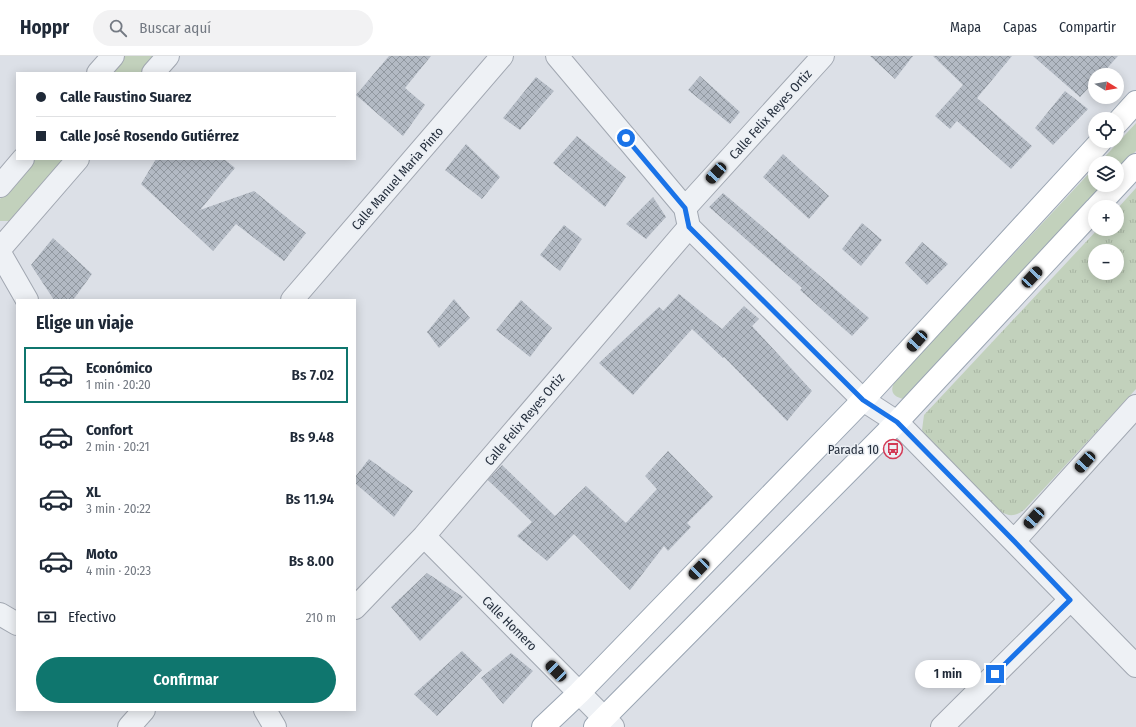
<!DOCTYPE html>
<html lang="es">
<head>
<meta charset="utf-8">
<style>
  body { margin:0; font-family:"Fira Sans Condensed",sans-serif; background:#f2f2f3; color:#1f2937; height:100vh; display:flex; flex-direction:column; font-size:15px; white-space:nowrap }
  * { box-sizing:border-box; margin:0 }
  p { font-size:13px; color:#747a83 }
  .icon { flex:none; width:22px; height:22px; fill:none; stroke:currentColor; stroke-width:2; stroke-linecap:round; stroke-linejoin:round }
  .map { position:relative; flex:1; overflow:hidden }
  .sheet { position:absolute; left:16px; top:243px; width:340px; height:412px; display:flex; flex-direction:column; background:#fff; border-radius:0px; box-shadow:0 2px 10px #0003 }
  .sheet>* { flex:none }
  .top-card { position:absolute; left:16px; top:16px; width:340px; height:88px; border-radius:0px; box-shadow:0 2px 10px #0003; display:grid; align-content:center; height:88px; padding:0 20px; background:#fff }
  .needle { width:26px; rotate:101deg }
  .controls { position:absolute; left:1088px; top:12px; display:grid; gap:8px }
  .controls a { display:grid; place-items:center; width:36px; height:36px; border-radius:50%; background:#fff; box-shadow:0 2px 10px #0003; font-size:20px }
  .end { position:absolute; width:18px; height:18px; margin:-9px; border:5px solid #1a73e8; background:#fff; box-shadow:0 0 0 2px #fff }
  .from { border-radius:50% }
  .bubble { position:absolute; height:28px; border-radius:14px; background:#fff; box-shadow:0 2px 10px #0003; font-size:13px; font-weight:600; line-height:28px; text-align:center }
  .car { position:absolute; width:12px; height:24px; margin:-12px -6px; border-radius:5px; box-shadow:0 0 3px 1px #0007; background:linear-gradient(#222 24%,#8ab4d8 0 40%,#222 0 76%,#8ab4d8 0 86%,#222 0) }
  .top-card b { display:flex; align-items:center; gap:14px; height:38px; font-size:15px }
  .top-card b+b { border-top:1px solid #e0e1e3 }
  .top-card i { width:10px; height:10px; background:#1f2937 }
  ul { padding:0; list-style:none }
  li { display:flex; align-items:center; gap:12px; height:56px; margin:0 8px 6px; padding:0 12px; border:2px solid transparent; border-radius:0px }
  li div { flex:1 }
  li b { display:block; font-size:15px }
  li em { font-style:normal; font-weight:600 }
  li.on { border-color:#0f766e }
  li>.icon { width:36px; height:36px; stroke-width:1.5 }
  h2 { padding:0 20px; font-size:18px; line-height:48px }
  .pay { display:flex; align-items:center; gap:10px; height:44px; padding:0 20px; font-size:15px }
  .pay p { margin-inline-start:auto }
  .cta { display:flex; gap:8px; margin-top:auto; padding:8px 20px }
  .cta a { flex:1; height:46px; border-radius:24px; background:#0f766e; color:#fff; font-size:16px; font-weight:600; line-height:46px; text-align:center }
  header { display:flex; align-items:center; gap:24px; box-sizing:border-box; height:56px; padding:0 20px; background:#fff; border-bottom:1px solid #e0e1e3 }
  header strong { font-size:19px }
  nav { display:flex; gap:22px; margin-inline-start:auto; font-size:14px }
  .search { width:280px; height:36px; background:#f2f2f3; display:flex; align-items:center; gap:10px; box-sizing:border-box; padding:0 14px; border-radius:22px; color:#747a83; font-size:15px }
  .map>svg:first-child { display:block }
</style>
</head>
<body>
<header>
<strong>Hoppr</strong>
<div class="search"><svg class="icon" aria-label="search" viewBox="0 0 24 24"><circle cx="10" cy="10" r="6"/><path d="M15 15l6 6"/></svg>Buscar aquí</div>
<nav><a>Mapa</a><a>Capas</a><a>Compartir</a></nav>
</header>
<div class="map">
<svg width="1136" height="671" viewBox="0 0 1136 671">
  <defs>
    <pattern id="park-tufts" width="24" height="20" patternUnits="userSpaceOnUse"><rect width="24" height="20" fill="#c2d1bc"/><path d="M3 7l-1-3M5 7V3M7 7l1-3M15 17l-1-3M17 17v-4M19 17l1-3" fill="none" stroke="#a7b4a2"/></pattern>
    <pattern id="building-cross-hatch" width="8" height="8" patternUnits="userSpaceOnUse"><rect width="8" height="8" fill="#b3bac4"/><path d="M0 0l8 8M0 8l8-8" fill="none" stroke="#9198a0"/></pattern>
  </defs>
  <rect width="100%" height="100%" fill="#dce0e7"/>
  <path fill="#c2d1bc" d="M124,0H156L141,17H109Z
    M1136,67V95L1117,115V107H1099Z
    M35,103H66L10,165H0V143Z
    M1095,111V129H1104L904,343C893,341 889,335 895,325Z"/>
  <path fill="url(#park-tufts)" fill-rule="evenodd" d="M1136,132V333L1025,453C1017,460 1010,461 1001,456L924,379L922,374L924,359L1098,173H1117V153ZM1095,195H1117V217H1095Z"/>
  <path fill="url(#building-cross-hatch)" d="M389,0H431L405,32L425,49L403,80L356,39Z
    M870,0H913L895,23Z
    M933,0H1012L977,42L1032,90L1011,113L957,65L950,73L935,60L963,29Z
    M1033,0H1118L1101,19H1095V25L1080,41Z
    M700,20L740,56L730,68L688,34Z
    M536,21L554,35L520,74L503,62Z
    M1065,35L1088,53L1053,89L1035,72Z
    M577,80L626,121L605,151L553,107Z
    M466,88L500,121L482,143L445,114Z
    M783,98L829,140L809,163L763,121Z
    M156,103H224L235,112L200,154L254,135L306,177L284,205L236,168L213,195L141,128Z
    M723,137L869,262L852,280L800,234L802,232L709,151Z
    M653,141L666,161L646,183L626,168Z
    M862,167L882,184L861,210L842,193Z
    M564,169L582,183L560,215L540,199Z
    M53,182L92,218L73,244H54L31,209Z
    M922,186L948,208L927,229L905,207Z
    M679,238L722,273L744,250L759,263L752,270L812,335L787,365L724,301L723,302L692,273L633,339L599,307L659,251L663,255Z
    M454,243L470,262L439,292L427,276Z
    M521,244L552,272L530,301L496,274Z
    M668,395L713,441L687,467L691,471L668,495L664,490L630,534L574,478L547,505L517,480L532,466L488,424L502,409L555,460L586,430L626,467L657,433L645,420Z
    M369,403L413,435L394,461L355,427V421Z
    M427,517L463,541L420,585L391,551Z
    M462,595L482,614L437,660L414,638Z
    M511,597L533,615L503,648L481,622Z"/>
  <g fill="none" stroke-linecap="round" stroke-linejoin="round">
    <defs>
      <path id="minor" d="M557,0L685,152L689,171L863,344L897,366L1136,610
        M98,17L113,0
        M153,17L168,0
        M0,130L23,103
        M685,152L823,0
        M0,193L78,103
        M0,197L27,244
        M292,244L502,0
        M424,480L613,671
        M1014,485L1136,350
        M355,552L424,480L689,171
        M0,558L17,568
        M265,654L275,671
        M129,671L144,654
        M942,671L1070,544"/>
      <path id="major" d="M1117,67L1136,46
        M1097,151L1136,109
        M543,671L579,637L863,344L1101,85
        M595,671L897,366L1095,153"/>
    </defs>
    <use href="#minor" stroke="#a1a7b1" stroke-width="24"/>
    <use href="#major" stroke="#9aa5b3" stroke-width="24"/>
    <use href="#minor" stroke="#eef1f5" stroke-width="22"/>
    <use href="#major" stroke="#fff" stroke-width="22"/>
  </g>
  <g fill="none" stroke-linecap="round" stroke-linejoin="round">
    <path stroke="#1a73e8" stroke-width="5" d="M626,82L685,152L689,171L863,344L897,366L1014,485L1070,544L995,618"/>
  </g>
  <defs>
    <symbol id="bus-ring" viewBox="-11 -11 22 22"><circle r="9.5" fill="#ebeff4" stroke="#d33955" stroke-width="1.5"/><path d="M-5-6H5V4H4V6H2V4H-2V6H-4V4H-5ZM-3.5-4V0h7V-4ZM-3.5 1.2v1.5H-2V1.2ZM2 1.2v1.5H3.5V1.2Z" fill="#d33955"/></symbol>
  </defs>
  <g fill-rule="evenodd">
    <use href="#bus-ring" x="882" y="382" width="22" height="22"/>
  </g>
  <g text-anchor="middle" stroke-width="3" stroke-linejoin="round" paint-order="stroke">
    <g font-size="13" fill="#252f3d" stroke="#ebeff4">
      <text transform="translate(770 58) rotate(-48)" y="5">Calle Felix Reyes Ortiz</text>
      <text transform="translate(397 122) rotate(-49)" y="5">Calle Manuel Maria Pinto</text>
      <text transform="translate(524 363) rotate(-50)" y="5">Calle Felix Reyes Ortiz</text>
      <text transform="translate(510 567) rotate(45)" y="5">Calle Homero</text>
    </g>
    <g font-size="13" fill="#252f3d" stroke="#ebeff4" text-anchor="end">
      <text x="879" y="398">Parada 10</text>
    </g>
  </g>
</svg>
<div class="controls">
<a><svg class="needle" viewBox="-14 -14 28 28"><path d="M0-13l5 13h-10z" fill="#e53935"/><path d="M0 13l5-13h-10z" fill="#747a83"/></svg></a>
<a><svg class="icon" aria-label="locate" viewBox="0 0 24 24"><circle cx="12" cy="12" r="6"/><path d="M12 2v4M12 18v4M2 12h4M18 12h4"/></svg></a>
<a><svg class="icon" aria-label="layers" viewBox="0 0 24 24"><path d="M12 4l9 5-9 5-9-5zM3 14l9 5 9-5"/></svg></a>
<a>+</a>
<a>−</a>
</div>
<i class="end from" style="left:626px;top:82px"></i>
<i class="end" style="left:995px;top:618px"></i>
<div class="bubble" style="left:915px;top:604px;width:66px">1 min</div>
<i class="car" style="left:716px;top:117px;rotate:222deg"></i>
<i class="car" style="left:1032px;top:221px;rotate:43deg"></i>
<i class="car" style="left:917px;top:285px;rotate:222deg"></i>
<i class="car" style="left:1085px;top:406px;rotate:222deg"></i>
<i class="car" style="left:1034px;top:462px;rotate:222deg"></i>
<i class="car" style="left:699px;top:513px;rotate:224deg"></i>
<i class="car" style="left:556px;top:615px;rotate:316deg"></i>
<div class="top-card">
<b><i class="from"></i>Calle Faustino Suarez</b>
<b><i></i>Calle José Rosendo Gutiérrez</b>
</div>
<section class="sheet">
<h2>Elige un viaje</h2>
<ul>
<li class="on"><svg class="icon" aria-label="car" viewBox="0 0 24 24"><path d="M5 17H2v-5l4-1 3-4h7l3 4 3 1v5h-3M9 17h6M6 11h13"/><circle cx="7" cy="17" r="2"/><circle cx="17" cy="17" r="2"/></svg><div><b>Económico</b><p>1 min · 20:20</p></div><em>Bs 7.02</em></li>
<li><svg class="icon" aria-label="car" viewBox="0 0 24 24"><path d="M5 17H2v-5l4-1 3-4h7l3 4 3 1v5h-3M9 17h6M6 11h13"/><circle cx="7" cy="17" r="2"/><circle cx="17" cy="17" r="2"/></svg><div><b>Confort</b><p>2 min · 20:21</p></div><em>Bs 9.48</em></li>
<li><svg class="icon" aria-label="car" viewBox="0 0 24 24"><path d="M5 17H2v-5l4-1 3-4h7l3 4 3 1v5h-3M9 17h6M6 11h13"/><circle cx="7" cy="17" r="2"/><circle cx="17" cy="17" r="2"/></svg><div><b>XL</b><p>3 min · 20:22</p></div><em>Bs 11.94</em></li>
<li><svg class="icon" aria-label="car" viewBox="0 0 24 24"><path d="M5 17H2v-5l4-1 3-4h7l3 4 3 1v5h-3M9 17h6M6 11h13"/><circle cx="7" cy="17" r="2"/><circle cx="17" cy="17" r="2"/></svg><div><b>Moto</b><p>4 min · 20:23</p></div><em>Bs 8.00</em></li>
</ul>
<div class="pay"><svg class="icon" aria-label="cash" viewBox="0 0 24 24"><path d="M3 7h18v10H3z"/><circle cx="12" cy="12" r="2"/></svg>Efectivo<p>210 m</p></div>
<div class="cta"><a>Confirmar</a></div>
</section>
</div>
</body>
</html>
